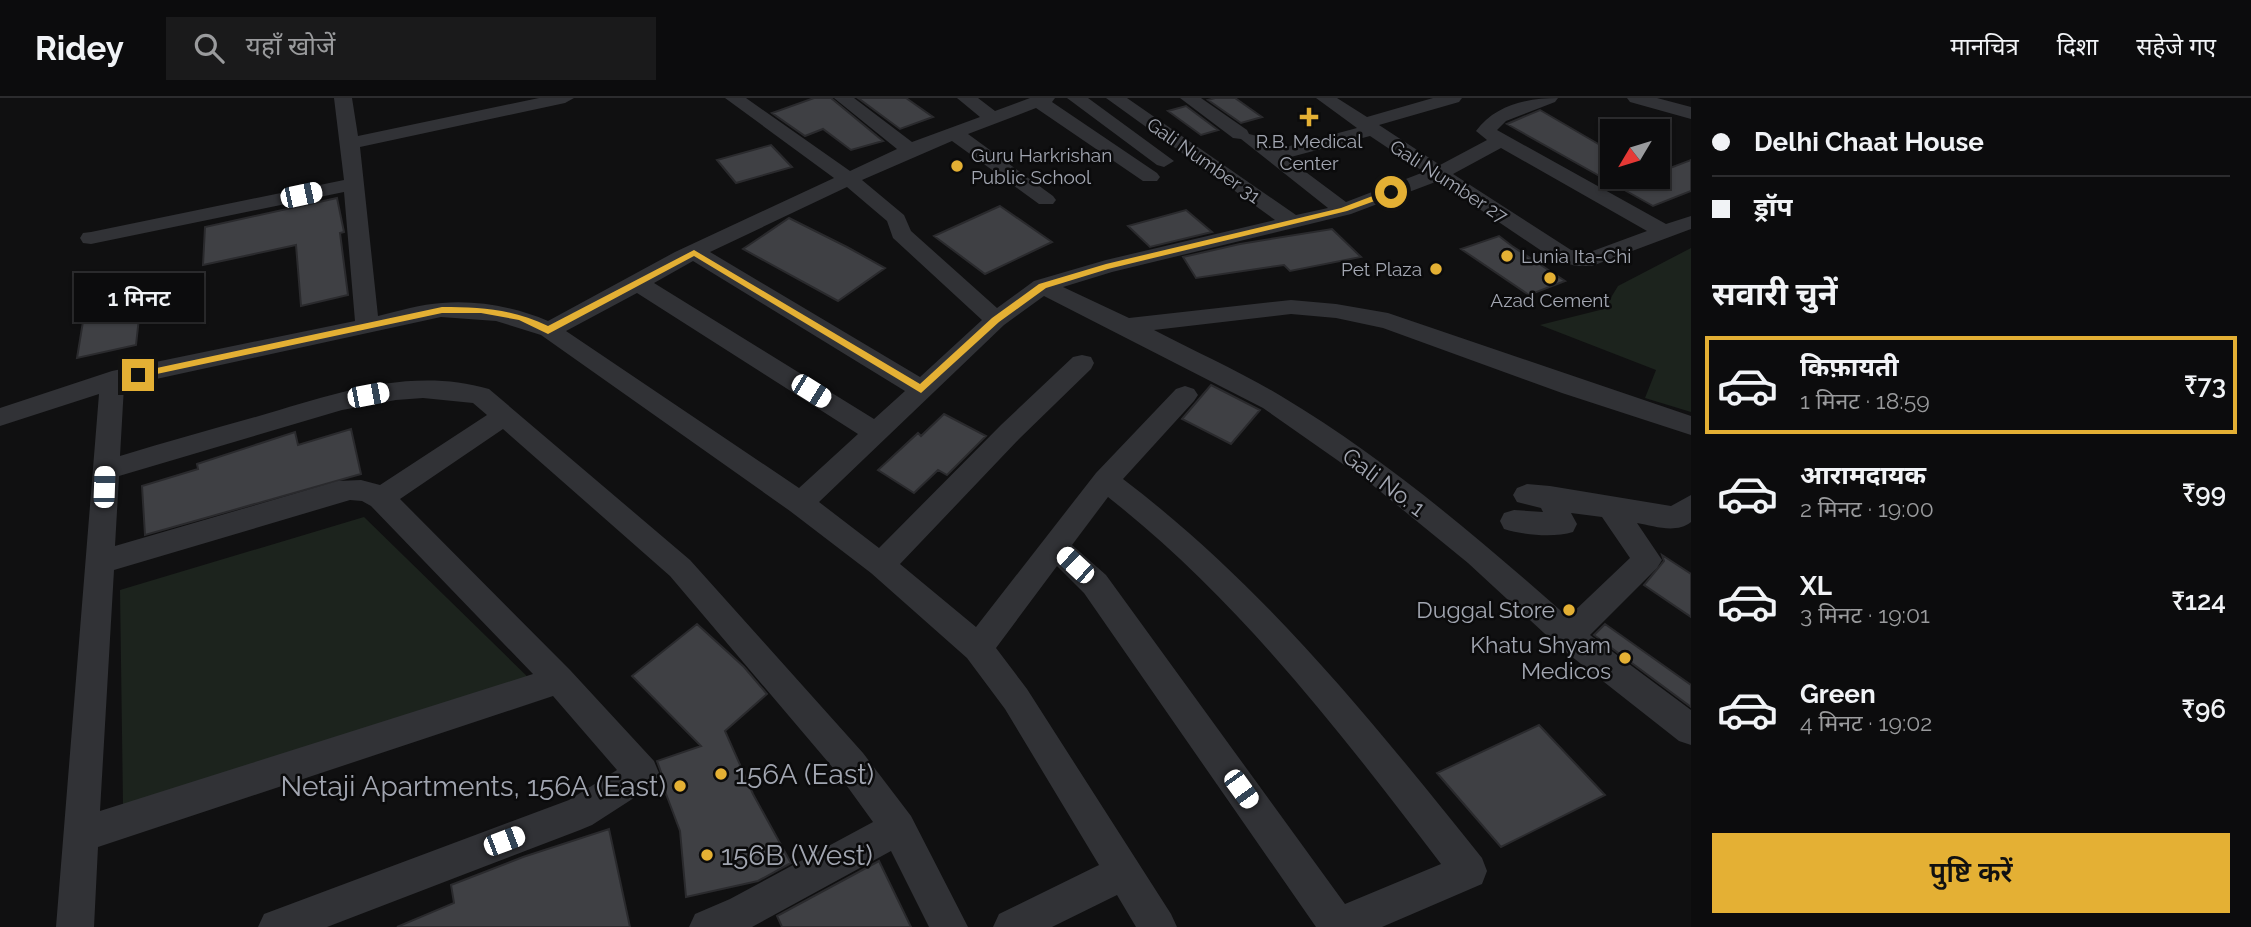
<!DOCTYPE html>
<html lang="hi">
<head>
<meta charset="utf-8">
<style>
  body { margin:0; font-family:Raleway,"Noto Sans Devanagari",sans-serif; background:#1a1a1b; color:#f1f3f6; height:100vh; display:flex; flex-direction:column; font-size:26px; white-space:nowrap }
  * { box-sizing:border-box; margin:0 }
  p { font-size:23px; color:#9a9b9d }
  .icon { flex:none; width:38px; height:38px; fill:none; stroke:currentColor; stroke-width:2; stroke-linecap:round; stroke-linejoin:round }
  .map { position:relative; flex:1; overflow:hidden }
  .details { display:flex; flex-direction:column; background:#0c0c0d; width:560px }
  .details>* { flex:none }
  .guide { display:grid; align-content:center; height:154px; padding:0 21px; background:#0c0c0d }
  .needle { width:46px; rotate:232deg }
  .buttons { position:absolute; left:1600px; top:21px; display:grid; gap:14px }
  .buttons a { display:grid; place-items:center; width:70px; height:70px; border-radius:0px; background:#0c0c0d; box-shadow:0 2px 5px #0004,0 0 0 2px #2c2c2e; font-size:35px }
  .end { position:absolute; width:32px; height:32px; margin:-16px; border:9px solid #e4b034; background:#111; box-shadow:0 0 0 4px #111 }
  .from { border-radius:50% }
  .bubble { position:absolute; height:49px; border-radius:0px; background:#0c0c0d; box-shadow:0 2px 5px #0004,0 0 0 2px #2c2c2e; font-size:23px; font-weight:600; line-height:49px; text-align:center }
  .car { position:absolute; width:21px; height:42px; margin:-21px -10px; border-radius:9px; box-shadow:0 0 5px 2px #0007; background:linear-gradient(#fff 24%,#345 0 40%,#fff 0 76%,#345 0 86%,#fff 0) }
  .guide b { display:flex; align-items:center; gap:24px; height:66px; font-size:26px }
  .guide b+b { border-top:2px solid #2c2c2e }
  .guide i { width:18px; height:18px; background:#f1f3f6 }
  ul { padding:0; list-style:none }
  li { display:flex; align-items:center; gap:21px; height:98px; margin:0 14px 10px; padding:0 7px; border:4px solid transparent; border-radius:0px }
  li div { flex:1 }
  li b { display:block; font-size:26px }
  li em { font-style:normal; font-weight:600 }
  li.current { border-color:#e4b034 }
  li>.icon { width:63px; height:63px; stroke-width:1.5 }
  h2 { padding:0 21px; font-size:32px; line-height:84px }
  .primary-button { display:flex; gap:14px; margin-top:auto; padding:14px 21px }
  .primary-button a { flex:1; height:80px; border-radius:0px; background:#e4b034; color:#111; font-size:28px; font-weight:600; line-height:80px; text-align:center }
  header { display:flex; align-items:center; gap:42px; box-sizing:border-box; height:98px; padding:0 35px; background:#0c0c0d; border-bottom:2px solid #2c2c2e }
  header strong { font-size:33px }
  nav { display:flex; gap:38px; margin-inline-start:auto; font-size:24px }
  .search { width:490px; height:63px; background:#1a1a1b; display:flex; align-items:center; gap:18px; box-sizing:border-box; padding:0 24px; border-radius:0px; color:#9a9b9d; font-size:26px }
  main { display:flex; flex:1; min-height:0 }
  .map>svg:first-child { display:block }
</style>
</head>
<body>
<header>
<strong>Ridey</strong>
<div class="search"><svg class="icon" aria-label="search" viewBox="0 0 24 24"><circle cx="10" cy="10" r="6"/><path d="M15 15l6 6"/></svg>यहाँ खोजें</div>
<nav><a>मानचित्र</a><a>दिशा</a><a>सहेजे गए</a></nav>
</header>
<main>
<div class="map">
<svg width="1691" height="829" viewBox="0 0 1691 829">
  <rect width="100%" height="100%" fill="#101011"/>
  <path fill="#1c231d" d="M1691,150V314L1645,300L1656,272L1540,227L1604,211L1618,188Z
    M364,419L535,586L123,707L120,492Z"/>
  <path fill="#3f4044" stroke="#2a2a2d" stroke-width="2" d="M814,0H831L883,43L851,52L823,31L805,38L772,15Z
    M858,0H906L933,19L900,31Z
    M1215,0H1235L1262,19L1241,25L1208,2Z
    M1186,8L1218,32L1201,37L1168,13Z
    M1540,12L1612,54V79H1657V75L1691,62V93L1653,108L1507,26Z
    M771,47L792,69L736,85L717,62Z
    M337,100L344,134L340,135L348,197L301,208L296,147L203,167L205,129Z
    M1000,108L1052,144L985,176L934,138Z
    M1186,112L1212,134L1150,149L1128,128Z
    M789,120L847,149L885,170L838,203L743,151Z
    M1332,131L1361,159L1290,173L1284,167L1196,180L1183,159L1240,146Z
    M1499,138L1512,148L1565,183L1529,197L1461,151Z
    M142,193L136,247L77,260L86,205Z
    M1211,287L1260,312L1231,346L1182,321Z
    M944,316L986,338L947,377L938,372L914,395L878,372L918,335L921,338Z
    M351,331L361,376L145,437L142,388L198,371L197,366L295,334L298,347Z
    M1662,457L1691,476V519L1644,487L1664,463Z
    M697,526L744,569L767,596L725,633L753,696L791,765L758,783L686,799L680,733L660,680L661,674L657,663L701,648L632,578Z
    M1605,526L1691,587V609L1594,537Z
    M1539,627L1605,697L1501,749L1437,675Z
    M609,731L630,829H397L454,805L451,787L523,759Z
    M879,763L911,829H782L777,818Z"/>
  <g fill="none" stroke-linecap="round" stroke-linejoin="round">
    <path fill="#313236" fill-rule="evenodd" d="M334,0H352L358,38L539,0H574L565,5L360,49L378,218C399,213 421,206 442,205C477,202 516,209 548,223L675,154L834,80L725,0H746L850,73L897,51L834,0H854L912,44L980,19L957,0H978L995,13L1030,0H1055L1052,4L1157,75L1160,79L1157,83H1143L1036,10L968,36L1053,98L1056,102L1053,106H1039L952,43L862,82L904,117L911,133L997,210L1034,183L1106,162L1275,122L1106,0H1127L1296,117L1328,110L1241,41L1233,40L1180,0H1201L1247,32L1249,36L1257,38L1275,52L1357,30L1316,0H1337L1367,19L1433,0H1462L1459,4L1379,27L1440,67L1487,42L1476,33C1495,7 1527,0 1558,0L1555,4L1506,23L1497,32L1666,126L1691,118V131L1592,168H1576L1555,162L1438,83L1351,116L1112,174L1063,189L1129,220L1291,202L1336,206L1388,215L1691,318V337L1562,295L1383,230L1336,220L1291,216L1154,232C1196,254 1241,274 1281,298C1385,360 1477,439 1568,519L1630,460L1602,419L1571,415L1577,426L1573,434C1554,440 1523,437 1504,431L1500,423L1504,415L1514,412L1543,414L1541,410L1517,404L1513,397L1517,390L1527,386L1550,388L1671,408L1691,397V424C1676,436 1654,428 1637,425L1662,462L1657,470L1590,537L1691,612V647L1679,643L1557,547L1468,465L1370,385L1263,310L1044,198L1004,227L819,404L879,450L1001,327L1073,259L1082,257L1091,259L1094,265L1091,271L1019,341L900,466L976,529L1096,375L1176,291L1185,288L1194,291L1198,297L1194,303L1123,381C1264,488 1372,623 1482,760L1487,773L1482,786L1382,829H1316L1084,495L1057,468L996,550L1027,591L1171,816L1177,829H1136L1117,797L1052,829H993L999,816L1099,767L1005,611L967,560L871,475L790,413L541,237L496,223L441,219L124,288L120,358C166,344 213,331 259,318C333,296 411,268 489,291L690,462L863,655L911,718L968,829H929L891,753L752,829H689L695,816L730,801L873,724L839,677L670,478L503,331L400,401L570,572L654,663L659,675L654,687L592,727L580,732L327,829H258L264,816L569,702L617,672L553,598L98,749L94,829H56L99,296L0,328V310L112,273L355,223L344,94L91,146L83,145L80,140L83,135L91,134L344,82ZM1370,38L1424,74L1346,104L1287,60ZM1501,50L1647,133L1590,154L1571,152L1453,76ZM847,89L887,123L893,140L982,222L920,279L710,154ZM693,163L905,293L874,321L654,185ZM637,195L858,336L799,390L566,233ZM423,300L473,305L487,317L380,387L361,382L338,383L115,448L119,378L342,312L396,302ZM1108,399C1240,503 1340,634 1441,766L1345,806L1106,477L1072,447ZM350,402L362,403L371,408L533,576L100,713L114,472Z
      M1067,0H1088L1174,63L1164,69L1157,67Z
      M1627,0H1657L1691,9V21L1630,4Z"/>
  </g>
  <path fill="#e4b034" d="M1391,91L1394,96L1347,113L1108,171L1046,190L999,224L921,295L694,158L548,236L519,222L481,215H442L138,280L133,277L138,274L442,209C480,209 513,211 548,228L694,152L920,286L992,220L1039,186L1106,166L1341,110Z"/>
  <g fill="#e4b034" stroke="#0b0b0c" stroke-width="2.5">
    <path d="M1305.5 8.5h7v7h7v7h-7v7h-7v-7h-7v-7h7z"/>
    <circle cx="957" cy="68" r="7"/>
    <circle cx="1507" cy="158" r="7"/>
    <circle cx="1436" cy="171" r="7"/>
    <circle cx="1550" cy="180" r="7"/>
    <circle cx="1569" cy="512" r="7"/>
    <circle cx="1625" cy="560" r="7"/>
    <circle cx="721" cy="676" r="7"/>
    <circle cx="680" cy="688" r="7"/>
    <circle cx="707" cy="757" r="7"/>
  </g>
  <g text-anchor="middle" stroke-width="5" stroke-linejoin="round" paint-order="stroke">
    <g font-size="19" fill="#a2a6b1" stroke="#0b0b0c">
      <text x="1309" y="50">R.B. Medical<tspan x="1309" dy="22">Center</tspan></text>
      <text x="971" y="64" text-anchor="start">Guru Harkrishan<tspan x="971" dy="22">Public School</tspan></text>
      <text x="1521" y="165" text-anchor="start">Lunia Ita-Chi</text>
      <text x="1422" y="178" text-anchor="end">Pet Plaza</text>
      <text x="1550" y="209">Azad Cement</text>
    </g>
    <g font-size="19" fill="#a2a6b1" stroke="#0b0b0c">
      <text transform="translate(1204 62) rotate(35)" y="7">Gali Number 31</text>
      <text transform="translate(1449 83) rotate(33)" y="7">Gali Number 27</text>
    </g>
    <g font-size="23" fill="#a2a6b1" stroke="#0b0b0c">
      <text transform="translate(1384 384) rotate(37)" y="8">Gali No. 1</text>
    </g>
    <g font-size="23" fill="#a2a6b1" stroke="#0b0b0c" text-anchor="end">
      <text x="1555" y="520">Duggal Store</text>
      <text x="1611" y="555">Khatu Shyam<tspan x="1611" dy="26">Medicos</tspan></text>
    </g>
    <g font-size="28" fill="#a2a6b1" stroke="#0b0b0c" text-anchor="start">
      <text x="735" y="686">156A (East)</text>
      <text x="666" y="698" text-anchor="end">Netaji Apartments, 156A (East)</text>
      <text x="721" y="767">156B (West)</text>
    </g>
  </g>
</svg>
<div class="buttons">
<a><svg class="needle" viewBox="-14 -14 28 28"><path d="M0-13l5 13h-10z" fill="#e53935"/><path d="M0 13l5-13h-10z" fill="#9a9b9d"/></svg></a>
</div>
<i class="end from" style="left:1391px;top:94px"></i>
<i class="end" style="left:138px;top:277px"></i>
<div class="bubble" style="left:74px;top:175px;width:130px">1 मिनट</div>
<i class="car" style="left:301px;top:97px;rotate:78deg"></i>
<i class="car" style="left:811px;top:293px;rotate:122deg"></i>
<i class="car" style="left:368px;top:297px;rotate:79deg"></i>
<i class="car" style="left:104px;top:389px;rotate:2deg"></i>
<i class="car" style="left:1075px;top:467px;rotate:313deg"></i>
<i class="car" style="left:1241px;top:691px;rotate:144deg"></i>
<i class="car" style="left:504px;top:743px;rotate:69deg"></i>
</div>
<section class="details">
<div class="guide">
<b><i class="from"></i>Delhi Chaat House</b>
<b><i></i>ड्रॉप</b>
</div>
<h2>सवारी चुनें</h2>
<ul>
<li class="current"><svg class="icon" aria-label="car" viewBox="0 0 24 24"><path d="M5 17H2v-5l4-1 3-4h7l3 4 3 1v5h-3M9 17h6M6 11h13"/><circle cx="7" cy="17" r="2"/><circle cx="17" cy="17" r="2"/></svg><div><b>किफ़ायती</b><p>1 मिनट · 18:59</p></div><em>₹73</em></li>
<li><svg class="icon" aria-label="car" viewBox="0 0 24 24"><path d="M5 17H2v-5l4-1 3-4h7l3 4 3 1v5h-3M9 17h6M6 11h13"/><circle cx="7" cy="17" r="2"/><circle cx="17" cy="17" r="2"/></svg><div><b>आरामदायक</b><p>2 मिनट · 19:00</p></div><em>₹99</em></li>
<li><svg class="icon" aria-label="car" viewBox="0 0 24 24"><path d="M5 17H2v-5l4-1 3-4h7l3 4 3 1v5h-3M9 17h6M6 11h13"/><circle cx="7" cy="17" r="2"/><circle cx="17" cy="17" r="2"/></svg><div><b>XL</b><p>3 मिनट · 19:01</p></div><em>₹124</em></li>
<li><svg class="icon" aria-label="car" viewBox="0 0 24 24"><path d="M5 17H2v-5l4-1 3-4h7l3 4 3 1v5h-3M9 17h6M6 11h13"/><circle cx="7" cy="17" r="2"/><circle cx="17" cy="17" r="2"/></svg><div><b>Green</b><p>4 मिनट · 19:02</p></div><em>₹96</em></li>
</ul>
<div class="primary-button"><a>पुष्टि करें</a></div>
</section>
</main>
</body>
</html>
